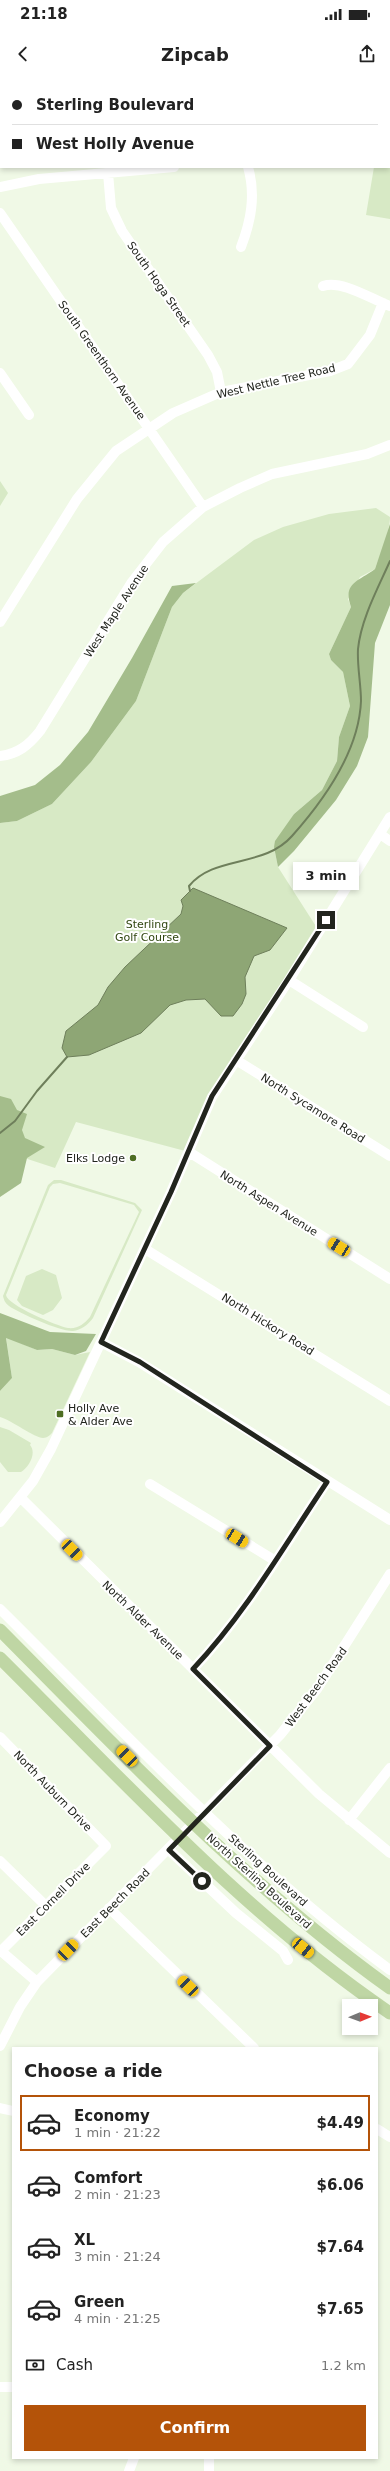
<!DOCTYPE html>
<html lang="en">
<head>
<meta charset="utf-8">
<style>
  body { margin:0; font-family:"DejaVu Sans",sans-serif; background:#f6f6f6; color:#222; height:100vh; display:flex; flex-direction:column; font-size:15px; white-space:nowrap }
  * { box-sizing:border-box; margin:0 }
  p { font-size:13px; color:#767676 }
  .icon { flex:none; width:22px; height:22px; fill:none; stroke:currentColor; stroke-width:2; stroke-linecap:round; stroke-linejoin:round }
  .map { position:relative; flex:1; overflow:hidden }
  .side { position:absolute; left:12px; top:1967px; width:366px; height:412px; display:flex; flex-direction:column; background:#fff; border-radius:0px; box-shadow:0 2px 6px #0003 }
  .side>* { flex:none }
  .top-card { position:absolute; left:0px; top:0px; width:390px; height:88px; box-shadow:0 2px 6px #0003; display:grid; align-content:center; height:88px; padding:0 12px; background:#fff }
  .needle { width:26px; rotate:89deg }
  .buttons { position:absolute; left:342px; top:1919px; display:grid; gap:8px }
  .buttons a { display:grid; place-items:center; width:36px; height:36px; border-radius:0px; background:#fff; box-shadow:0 2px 6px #0003; font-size:20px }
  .end { position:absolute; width:18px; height:18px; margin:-9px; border:5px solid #22251e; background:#fff; box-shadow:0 0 0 2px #fff }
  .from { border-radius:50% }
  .bubble { position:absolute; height:28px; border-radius:0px; background:#fff; box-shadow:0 2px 6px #0003; font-size:13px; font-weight:700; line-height:28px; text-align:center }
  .car { position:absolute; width:12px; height:24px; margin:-12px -6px; border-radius:5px; box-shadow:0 0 3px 1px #0007; background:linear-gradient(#f5c518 24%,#345 0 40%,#f5c518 0 76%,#345 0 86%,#f5c518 0) }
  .top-card b { display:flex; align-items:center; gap:14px; height:38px; font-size:15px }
  .top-card b+b { border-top:1px solid #e0e0e0 }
  .top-card i { width:10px; height:10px; background:#222 }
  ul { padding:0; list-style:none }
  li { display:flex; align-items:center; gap:12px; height:56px; margin:0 8px 6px; padding:0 4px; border:2px solid transparent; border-radius:0px }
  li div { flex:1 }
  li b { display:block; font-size:15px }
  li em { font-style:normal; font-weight:700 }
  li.selected { border-color:#b45309 }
  li>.icon { width:36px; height:36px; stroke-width:1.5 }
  h2 { padding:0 12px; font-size:18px; line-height:48px }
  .pay { display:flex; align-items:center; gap:10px; height:44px; padding:0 12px; font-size:15px }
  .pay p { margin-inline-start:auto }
  .primary-button { display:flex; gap:8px; margin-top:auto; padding:8px 12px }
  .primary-button a { flex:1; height:46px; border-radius:0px; background:#b45309; color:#fff; font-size:16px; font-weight:700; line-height:46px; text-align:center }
  .status { display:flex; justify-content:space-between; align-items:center; height:28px; padding:0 20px; background:#fff; direction:ltr }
  .status svg { height:11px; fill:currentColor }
  header { display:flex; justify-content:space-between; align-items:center; height:52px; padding:0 12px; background:#fff; font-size:18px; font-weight:700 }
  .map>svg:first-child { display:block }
</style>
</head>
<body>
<div class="status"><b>21:18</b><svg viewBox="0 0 49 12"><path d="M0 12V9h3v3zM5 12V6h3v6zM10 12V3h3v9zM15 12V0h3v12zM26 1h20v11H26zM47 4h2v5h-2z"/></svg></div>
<header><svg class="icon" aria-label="back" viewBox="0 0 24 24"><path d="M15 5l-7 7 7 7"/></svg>Zipcab<svg class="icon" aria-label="share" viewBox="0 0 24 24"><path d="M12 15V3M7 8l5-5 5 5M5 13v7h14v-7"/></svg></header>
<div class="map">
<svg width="390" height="2391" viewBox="0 0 390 2391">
  <rect width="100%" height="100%" fill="#f0f9e6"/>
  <path fill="#d7e9c5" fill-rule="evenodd" d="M390,8V139L366,135L374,87H389Z
    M0,401L8,413L0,426Z
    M376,428L390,437C390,451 380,475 375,489L360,497L348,519L351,527L329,574L331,580L343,592L350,626L339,657L337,681L322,710L294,734L274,767L278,787L319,851L236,980L189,1072L76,1042L55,1088L0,1070V743L17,741L52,724L91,682L136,621L172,527L183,513L254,460L283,447L329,434Z
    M54,1100H61L135,1123L142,1130L93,1238C88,1245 81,1250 73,1251C61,1252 19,1233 9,1226C5,1223 4,1220 3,1216L48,1105ZM60,1103L134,1125L139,1132L90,1237C84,1244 78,1249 68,1248C57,1246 7,1225 6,1215L50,1107L53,1104Z
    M42,1189L56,1195L62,1218L53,1230L43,1235L22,1226L17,1220L26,1196Z
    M6,1257L37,1270L52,1269L75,1275L90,1272L52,1353C50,1355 47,1358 43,1358C35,1358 11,1340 0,1337V1311L12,1298Z
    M0,1347L9,1350L31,1363L30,1365C37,1373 29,1387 21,1392H8L0,1382Z"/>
  <path fill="#a4bd8b" d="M161,0H390V3L389,1H155Z
    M390,444V525L375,563L368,657L357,686L336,720L294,771L278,787L274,767L275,761L294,734L322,710L337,681L339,657L350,626L343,592L331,580L329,574L351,527C342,502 360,501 375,489Z
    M196,503L183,513L172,527L136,621L91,682L52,724L17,741L0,743V716L35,705L60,685L88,652L132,578L172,506Z
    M0,1016L11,1019L17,1030L27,1034L22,1050L25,1058L45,1067L27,1078L21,1103L0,1117Z
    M0,1233L50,1252L96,1254L86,1271L75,1275L52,1269L37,1270L6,1258L12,1298L0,1311Z"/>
  <path fill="#8ea675" stroke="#6e7f5b" d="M193,808L287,848L270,870L254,876L245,897L246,914L242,924L233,936H221L205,919L186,920L170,925L141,953L89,975L67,977L62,968L66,951L98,925L108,907L125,887L181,834L183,826L181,820Z"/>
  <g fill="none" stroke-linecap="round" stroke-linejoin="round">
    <path stroke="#6e7f5b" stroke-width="2" d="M190,811L189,806C214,775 264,788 292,756C325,719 359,671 361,621C361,604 357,586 358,569C361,539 378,508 390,481
      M0,1053L15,1041L37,1011L67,977"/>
    <path stroke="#fff" stroke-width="10" d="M108,93L111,128L122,151L208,275L217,292L221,312
      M0,107L39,99L174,87
      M0,133L203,427
      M241,167C251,141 256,115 248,87
      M323,206C343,200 371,219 390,226
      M0,293L29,335
      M0,542L77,419L116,371L173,333L221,312L330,291L348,284L370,255L383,223
      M0,676C18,674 29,665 40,651L132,502L163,462L203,427L240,408L272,394L367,374L390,365
      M380,754L390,761
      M289,900L363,947
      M236,980L390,1076
      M189,1072L390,1199
      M145,1169L390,1321
      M101,1262L139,1282L390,1440
      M150,1404L274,1480
      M21,1418L319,1714L390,1773
      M0,1442L33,1401L51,1369L171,1112L212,1017L289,900L390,737
      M0,1529C126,1654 247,1785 390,1890
      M193,1589C246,1533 284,1466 327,1402
      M0,1657L106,1766L0,1872
      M349,1740L390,1688
      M169,1770L236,1833L283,1871L288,1880
      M0,1781L46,1826
      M109,1828L254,1968
      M1,1871L37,1902
      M0,1966L20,1927L37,1902L280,1655L317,1609L390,1494
      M0,2028L13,2031
      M377,2049L390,2057
      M0,2307H13
      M129,2391L134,2378
      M209,2391V2378"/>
    <path stroke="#bfd6a4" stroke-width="13" d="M0,1550C124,1675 246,1805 390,1908
      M0,1578C125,1702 244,1834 390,1933"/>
  </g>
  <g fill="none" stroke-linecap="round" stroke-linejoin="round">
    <path stroke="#22251e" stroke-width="5" d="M202,1801L169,1770L270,1666L193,1589C246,1533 284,1466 327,1402L140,1282L101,1262L171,1112L212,1016L326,840"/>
  </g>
  <g fill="#4e6e23" stroke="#fff" stroke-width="1.5">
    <circle cx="133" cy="1078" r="4"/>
    <rect x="56" y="1330" width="8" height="8" rx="2"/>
  </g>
  <g text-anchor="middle" stroke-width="4" stroke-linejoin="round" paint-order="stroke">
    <g font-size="11" fill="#22251e" stroke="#fff">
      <text transform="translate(159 204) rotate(55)" y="4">South Hoga Street</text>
      <text transform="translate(102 280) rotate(55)" y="4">South Greenthorn Avenue</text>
      <text transform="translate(276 301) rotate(-13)" y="4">West Nettle Tree Road</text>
      <text transform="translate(116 531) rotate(-57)" y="4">West Maple Avenue</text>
      <text transform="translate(313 1028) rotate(32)" y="4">North Sycamore Road</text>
      <text transform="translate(269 1123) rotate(32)" y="4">North Aspen Avenue</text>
      <text transform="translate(268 1244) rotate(32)" y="4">North Hickory Road</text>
      <text transform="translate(143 1540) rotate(44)" y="4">North Alder Avenue</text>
      <text transform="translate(316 1607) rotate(-54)" y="4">West Beech Road</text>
      <text transform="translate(53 1711) rotate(46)" y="4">North Auburn Drive</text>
      <text transform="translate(268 1790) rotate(42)" y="4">Sterling Boulevard</text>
      <text transform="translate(259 1801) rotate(42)" y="4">North Sterling Boulevard</text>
      <text transform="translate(53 1819) rotate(-45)" y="4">East Cornell Drive</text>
      <text transform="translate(115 1823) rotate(-45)" y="4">East Beech Road</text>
    </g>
    <g font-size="11" fill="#304610" stroke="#fff">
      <text x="147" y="848">Sterling<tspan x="147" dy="13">Golf Course</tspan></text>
    </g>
    <g font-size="11" fill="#22251e" stroke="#fff" text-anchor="end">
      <text x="125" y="1082">Elks Lodge</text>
      <text x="68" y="1332" text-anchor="start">Holly Ave<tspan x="68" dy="13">&amp; Alder Ave</tspan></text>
    </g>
  </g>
</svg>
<div class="buttons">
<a><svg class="needle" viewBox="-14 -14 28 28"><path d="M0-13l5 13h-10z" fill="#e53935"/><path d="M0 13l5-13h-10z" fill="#767676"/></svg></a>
</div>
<i class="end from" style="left:202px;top:1801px"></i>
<i class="end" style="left:326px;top:840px"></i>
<div class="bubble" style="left:293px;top:782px;width:66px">3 min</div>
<i class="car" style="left:339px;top:1167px;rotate:302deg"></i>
<i class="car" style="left:237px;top:1458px;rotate:122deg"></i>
<i class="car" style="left:72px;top:1470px;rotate:135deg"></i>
<i class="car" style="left:127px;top:1676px;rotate:315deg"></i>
<i class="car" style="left:303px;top:1868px;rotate:129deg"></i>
<i class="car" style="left:68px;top:1870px;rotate:44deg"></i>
<i class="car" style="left:188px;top:1906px;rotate:314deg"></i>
<div class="top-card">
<b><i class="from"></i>Sterling Boulevard</b>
<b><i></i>West Holly Avenue</b>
</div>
<section class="side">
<h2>Choose a ride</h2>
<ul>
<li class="selected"><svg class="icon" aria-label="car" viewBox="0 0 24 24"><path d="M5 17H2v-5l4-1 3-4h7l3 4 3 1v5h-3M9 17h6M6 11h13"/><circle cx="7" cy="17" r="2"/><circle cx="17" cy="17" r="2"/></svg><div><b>Economy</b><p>1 min · 21:22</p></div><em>$4.49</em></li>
<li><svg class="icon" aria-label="car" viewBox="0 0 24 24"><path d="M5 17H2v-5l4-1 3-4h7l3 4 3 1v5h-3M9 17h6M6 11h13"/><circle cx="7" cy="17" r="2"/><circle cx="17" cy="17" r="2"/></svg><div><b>Comfort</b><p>2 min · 21:23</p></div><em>$6.06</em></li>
<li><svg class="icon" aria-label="car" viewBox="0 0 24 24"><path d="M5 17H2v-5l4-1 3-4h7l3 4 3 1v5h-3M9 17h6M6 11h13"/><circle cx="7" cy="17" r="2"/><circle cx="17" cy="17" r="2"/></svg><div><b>XL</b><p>3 min · 21:24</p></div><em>$7.64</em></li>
<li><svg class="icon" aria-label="car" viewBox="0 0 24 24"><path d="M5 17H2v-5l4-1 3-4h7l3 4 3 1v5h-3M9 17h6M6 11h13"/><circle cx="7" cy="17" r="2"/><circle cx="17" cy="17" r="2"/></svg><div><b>Green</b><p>4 min · 21:25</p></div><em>$7.65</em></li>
</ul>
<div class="pay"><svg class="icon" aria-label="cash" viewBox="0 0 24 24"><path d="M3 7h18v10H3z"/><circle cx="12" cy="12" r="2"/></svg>Cash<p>1.2 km</p></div>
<div class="primary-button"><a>Confirm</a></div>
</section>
</div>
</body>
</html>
